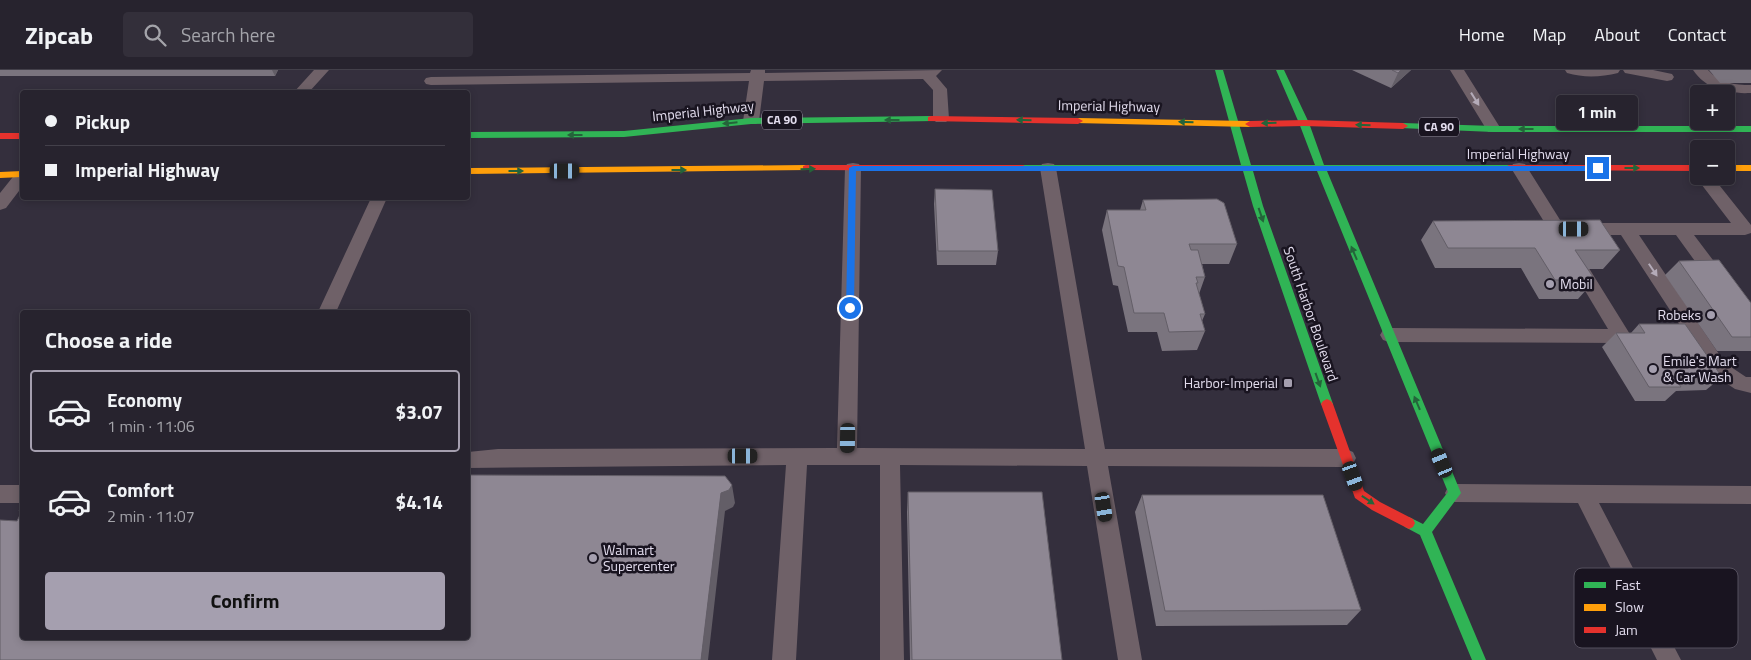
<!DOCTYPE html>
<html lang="en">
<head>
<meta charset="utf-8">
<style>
  body { margin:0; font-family:"Titillium Web",sans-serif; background:#332f3a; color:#f1f3f6; height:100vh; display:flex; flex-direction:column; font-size:19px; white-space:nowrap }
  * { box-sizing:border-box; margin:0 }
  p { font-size:16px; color:#a4a4aa }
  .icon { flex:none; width:28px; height:28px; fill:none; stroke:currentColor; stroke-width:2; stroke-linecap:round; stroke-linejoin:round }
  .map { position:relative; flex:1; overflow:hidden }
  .sheet { position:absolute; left:20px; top:240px; width:450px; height:330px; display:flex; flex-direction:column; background:#27232e; border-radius:5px; box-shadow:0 2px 8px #0003,0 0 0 1px #43404a }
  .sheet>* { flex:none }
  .hud { position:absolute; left:20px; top:20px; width:450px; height:110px; border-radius:5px; box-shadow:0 2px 8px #0003,0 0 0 1px #43404a; display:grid; align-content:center; height:110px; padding:0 25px; background:#27232e }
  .buttons { position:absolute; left:1690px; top:15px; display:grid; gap:10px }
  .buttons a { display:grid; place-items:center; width:45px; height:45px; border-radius:5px; background:#27232e; box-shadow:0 2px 8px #0003,0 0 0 1px #43404a; font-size:25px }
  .end { position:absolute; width:22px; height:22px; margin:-11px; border:6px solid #1a73e8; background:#fff; box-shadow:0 0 0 2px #fff }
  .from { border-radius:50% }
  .bubble { position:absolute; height:35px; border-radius:5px; background:#27232e; box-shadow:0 2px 8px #0003,0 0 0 1px #43404a; font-size:16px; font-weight:700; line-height:35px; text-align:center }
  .car { position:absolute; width:15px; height:30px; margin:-15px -8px; border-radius:6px; box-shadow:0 0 4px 1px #0007; background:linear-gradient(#222 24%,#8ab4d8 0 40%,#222 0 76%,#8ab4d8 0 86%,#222 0) }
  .hud b { display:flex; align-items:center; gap:18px; height:48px; font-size:19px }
  .hud b+b { border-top:1px solid #43404a }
  .hud i { width:12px; height:12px; background:#f1f3f6 }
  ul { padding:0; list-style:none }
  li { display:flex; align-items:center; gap:15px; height:82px; margin:0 10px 8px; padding:0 15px; border:2px solid transparent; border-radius:5px }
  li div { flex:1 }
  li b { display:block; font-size:19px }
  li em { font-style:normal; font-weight:700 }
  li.selected { border-color:#a59faf }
  li>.icon { width:45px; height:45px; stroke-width:1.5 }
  h2 { padding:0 25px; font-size:22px; line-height:60px }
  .action { display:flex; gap:10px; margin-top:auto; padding:10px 25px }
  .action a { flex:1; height:58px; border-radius:5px; background:#a59faf; color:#111; font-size:20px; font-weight:700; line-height:58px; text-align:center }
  header { display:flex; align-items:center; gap:30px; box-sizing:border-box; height:70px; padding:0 25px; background:#27232e; border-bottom:1px solid #43404a }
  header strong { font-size:24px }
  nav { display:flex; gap:28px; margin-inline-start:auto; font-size:18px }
  .search { width:350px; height:45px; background:#332f3a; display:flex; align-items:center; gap:12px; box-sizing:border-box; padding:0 18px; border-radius:5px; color:#a4a4aa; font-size:19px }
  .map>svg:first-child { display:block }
</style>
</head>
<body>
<header>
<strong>Zipcab</strong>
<div class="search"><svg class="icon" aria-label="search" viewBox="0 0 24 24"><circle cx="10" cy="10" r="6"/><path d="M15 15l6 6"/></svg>Search here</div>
<nav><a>Home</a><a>Map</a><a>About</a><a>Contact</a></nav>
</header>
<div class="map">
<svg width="1751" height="590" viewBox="0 0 1751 590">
  <rect width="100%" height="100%" fill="#342f3d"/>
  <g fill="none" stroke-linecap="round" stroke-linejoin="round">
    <path fill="#6f6168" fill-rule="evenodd" d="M314,0H329L309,22H294Z
      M751,0H765V3L942,0L936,6L947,19L949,49L946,52H936L933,49V20L923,9L764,11L759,51L756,54H746L743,51L749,11L431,15L426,14L424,11L426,8L431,7L750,3Z
      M1450,0H1464L1501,59L1498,62H1488Z
      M1565,0H1620L1618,3C1601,7 1584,8 1567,3Z
      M1623,0H1653L1672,4L1674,7L1672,10L1667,11L1625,3Z
      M1693,0H1708C1720,13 1734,15 1751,15V23C1728,24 1707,20 1693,0Z
      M853,93L859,94L861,98L857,378L1085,379L1040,98L1042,94L1048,93L1054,94L1056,98L1105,379H1346L1353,382L1356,388L1353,394L1346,397L1108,396L1142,590H1118L1087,396L900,395L904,590H880V395H807L796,590H772L786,395L468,398V382L498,379L837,378L845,98L847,94Z
      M1519,93L1525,94L1562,153H1731L1695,106L1699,102V106H1712L1751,155V163L1745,165H1694L1725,206L1728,211L1725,216L1719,217L1713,216L1676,165H1639L1725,293L1746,307H1751V323L1735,319L1711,303L1621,165H1557L1551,163L1511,98L1513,94Z
      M22,102V117L6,138L0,140V123L16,103Z
      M371,128H387L336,242H318Z
      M1581,193L1587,195L1628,261L1631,266L1628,271L1622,273L1389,272L1383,270L1380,265L1383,260L1389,258L1608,259L1572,199L1575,195Z
      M1455,414L1751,416V434L1599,433L1681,590H1657L1578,433L1455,432L1448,429L1445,423L1448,417Z
      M0,415H22V433H0Z"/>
    <path fill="#30b455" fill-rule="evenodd" d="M1215,0H1223L1251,95H1315L1299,53L1276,0H1284L1309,53L1324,95H1509L1514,98L1509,101H1327L1461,423L1432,462L1486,590H1472L1420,465L1405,457L1403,453L1405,449L1409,447L1423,454L1448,422L1317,101H1253L1263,136L1333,334L1331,337H1323L1321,334L1253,136L1243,101H1023L1018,98L1023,95H1241Z
      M931,46L934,47V51L751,54L624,67L468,68V62L624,61L751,48Z
      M1403,53L1493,56H1751V62H1493L1400,58V54Z"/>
    <path fill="#ff9f0a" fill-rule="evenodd" d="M1078,48L1250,51L1255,54L1250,57L1075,53V49Z
      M806,95L809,96V100L468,104V98Z
      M1726,95H1751V101H1726Z
      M22,101V107L0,108V102Z"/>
    <path fill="#e5322d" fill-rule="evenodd" d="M931,46L1078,48L1083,51L1078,54L928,51V47Z
      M1304,50L1403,53L1408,56L1403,59L1304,56L1250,57L1245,54L1250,51Z
      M0,63H22V69H0Z
      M806,95H1023L1028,98L1023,101L803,100V96Z
      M1509,95H1699V101L1506,100L1504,98Z
      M1327,329L1331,331L1333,334L1364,421L1380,432L1413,449L1415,453L1413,457L1409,459L1405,457L1372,440L1355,428L1321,334L1323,331Z"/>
  </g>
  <path fill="#7a747e" d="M0,0H278L275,6H0Z
    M1352,0H1411L1391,18Z
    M1709,0H1751V13H1720Z
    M935,119L998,181L996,195H937L934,134Z
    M1143,130L1237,174L1229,194H1202L1205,207L1199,224L1205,244L1202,251L1205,261L1197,280L1162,281L1157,262H1128L1118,216L1113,215L1102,160L1107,140H1140Z
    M1433,151L1620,180L1603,199H1588L1595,210L1578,229H1539L1521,198H1435L1421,170Z
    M1679,191L1751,233V281H1717L1665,205Z
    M1639,254L1722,307L1706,320L1676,321L1665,331H1635L1602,277L1616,263H1631Z
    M908,422L1062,590H910L907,442Z
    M1142,425L1361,540L1347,555L1156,556L1135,442Z"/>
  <path fill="#635e67" d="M272,0H278L275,6Z
    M1401,0H1411L1391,18L1398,3Z
    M732,415L735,433L733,437L725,441L708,590H701L721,423Z"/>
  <path fill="#8e8793" stroke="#635e67" d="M1392,0H1401L1398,3Z
    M935,119L992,120L998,181H938Z
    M1217,129L1224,133L1237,174H1189L1191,180H1198L1205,207H1196L1198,213H1196L1205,244H1200L1205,261L1169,262L1164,243H1134L1124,197L1118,196L1107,140H1146L1143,130Z
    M1600,150L1620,180H1575L1595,210H1555L1535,178H1448L1433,151Z
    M1719,190L1751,233V267H1732L1679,191Z
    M1639,254H1685L1722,307H1674L1681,317H1649L1616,263H1645Z
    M468,405L725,406L732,415L729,420L721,423L701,590H0V450L17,451L22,441V568H468Z
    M908,422H1042L1062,590H912Z
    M1142,425H1323L1361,540L1165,541Z
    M22,436V441H19Z"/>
  <defs><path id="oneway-solid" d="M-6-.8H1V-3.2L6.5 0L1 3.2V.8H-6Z" transform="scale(1.25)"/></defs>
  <g fill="#b4abb8">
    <use href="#oneway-solid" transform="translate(1475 29) rotate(58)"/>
    <use href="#oneway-solid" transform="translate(1653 200) rotate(56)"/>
  </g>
  <g fill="#24643a">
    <use href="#oneway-solid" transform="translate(892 50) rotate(180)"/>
    <use href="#oneway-solid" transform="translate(1024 50) rotate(-179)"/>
    <use href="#oneway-solid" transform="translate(1186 52) rotate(-178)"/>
    <use href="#oneway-solid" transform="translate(730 53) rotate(174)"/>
    <use href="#oneway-solid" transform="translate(1269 53) rotate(179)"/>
    <use href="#oneway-solid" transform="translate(1363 55) rotate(-178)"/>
    <use href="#oneway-solid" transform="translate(1526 59) rotate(-180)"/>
    <use href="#oneway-solid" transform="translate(575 65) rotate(180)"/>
    <use href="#oneway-solid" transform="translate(1632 98)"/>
    <use href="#oneway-solid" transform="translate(808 99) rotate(-1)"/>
    <use href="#oneway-solid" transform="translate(679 100)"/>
    <use href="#oneway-solid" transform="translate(516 101)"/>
    <use href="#oneway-solid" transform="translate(1261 145) rotate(71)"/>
    <use href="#oneway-solid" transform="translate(1354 183) rotate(-113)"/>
    <use href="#oneway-solid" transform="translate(1318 310) rotate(70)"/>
    <use href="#oneway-solid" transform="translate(1417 333) rotate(-113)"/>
    <use href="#oneway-solid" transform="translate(1368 430) rotate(34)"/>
  </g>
  <path fill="#1a73e8" d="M853,96H1598L1602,98L1598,101H856L854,238L850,241L846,238L849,98Z"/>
  <g fill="#a59faf" stroke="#191420" stroke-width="2">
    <circle cx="1550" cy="214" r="5"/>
    <circle cx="1711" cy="245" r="5"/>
    <circle cx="1653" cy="299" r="5"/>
    <rect x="1283" y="308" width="10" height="10" rx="2.5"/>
    <circle cx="593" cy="488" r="5"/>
  </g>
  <g text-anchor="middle" stroke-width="5" stroke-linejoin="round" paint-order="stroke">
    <g fill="#191420" stroke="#a6a0b0" stroke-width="1">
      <rect x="762" y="40.5" width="40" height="19" rx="4"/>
      <rect x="1419" y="47.5" width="40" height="19" rx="4"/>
    </g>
    <g font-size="12" font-weight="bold" fill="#e2dced">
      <text x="782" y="54">CA 90</text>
      <text x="1439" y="61">CA 90</text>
    </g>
    <g font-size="14" fill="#e2dced" stroke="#191420">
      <text transform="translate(1109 36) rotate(1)" y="5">Imperial Highway</text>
      <text transform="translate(703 41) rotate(-6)" y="5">Imperial Highway</text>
      <text x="1518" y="89">Imperial Highway</text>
      <text transform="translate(1311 244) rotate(71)" y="5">South Harbor Boulevard</text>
    </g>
    <g font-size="14" fill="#e2dced" stroke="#191420" text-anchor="start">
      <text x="1560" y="219">Mobil</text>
      <text x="1701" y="250" text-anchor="end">Robeks</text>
      <text x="1663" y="296">Emile's Mart<tspan x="1663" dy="16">&amp; Car Wash</tspan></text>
      <text x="1278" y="318" text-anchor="end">Harbor-Imperial</text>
      <text x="603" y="485">Walmart<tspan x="603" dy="16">Supercenter</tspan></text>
    </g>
  </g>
  <rect x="1574" y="498" width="164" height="80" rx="8" fill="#191420" stroke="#55505e" stroke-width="1"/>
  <rect x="1584" y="512" width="22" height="6" fill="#30b455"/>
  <rect x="1584" y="534" width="22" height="7" fill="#ff9f0a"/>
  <rect x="1584" y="557" width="22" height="6" fill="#e5322d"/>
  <g font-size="14" fill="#e2dced">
    <text x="1615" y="520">Fast</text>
    <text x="1615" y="542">Slow</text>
    <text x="1615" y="565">Jam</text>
  </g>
</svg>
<div class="buttons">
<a>+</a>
<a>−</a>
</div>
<i class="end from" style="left:850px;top:238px"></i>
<i class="end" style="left:1598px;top:98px"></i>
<div class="bubble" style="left:1556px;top:25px;width:82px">1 min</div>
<i class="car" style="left:565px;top:101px;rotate:90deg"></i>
<i class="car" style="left:1574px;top:159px;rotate:90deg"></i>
<i class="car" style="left:848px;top:368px;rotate:181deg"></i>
<i class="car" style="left:743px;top:386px;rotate:90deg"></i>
<i class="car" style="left:1442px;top:393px;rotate:337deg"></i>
<i class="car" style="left:1353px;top:406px;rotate:160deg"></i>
<i class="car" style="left:1104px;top:437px;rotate:171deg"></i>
<div class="hud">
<b><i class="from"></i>Pickup</b>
<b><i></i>Imperial Highway</b>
</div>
<section class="sheet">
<h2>Choose a ride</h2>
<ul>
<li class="selected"><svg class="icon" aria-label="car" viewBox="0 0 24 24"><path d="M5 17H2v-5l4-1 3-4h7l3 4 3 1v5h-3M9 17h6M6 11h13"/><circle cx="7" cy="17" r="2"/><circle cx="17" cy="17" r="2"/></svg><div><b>Economy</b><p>1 min · 11:06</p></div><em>$3.07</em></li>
<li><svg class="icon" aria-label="car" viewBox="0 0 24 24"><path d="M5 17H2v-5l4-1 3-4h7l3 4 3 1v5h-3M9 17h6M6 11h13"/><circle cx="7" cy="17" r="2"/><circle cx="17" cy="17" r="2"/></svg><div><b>Comfort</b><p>2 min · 11:07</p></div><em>$4.14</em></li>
</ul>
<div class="action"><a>Confirm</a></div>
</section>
</div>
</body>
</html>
